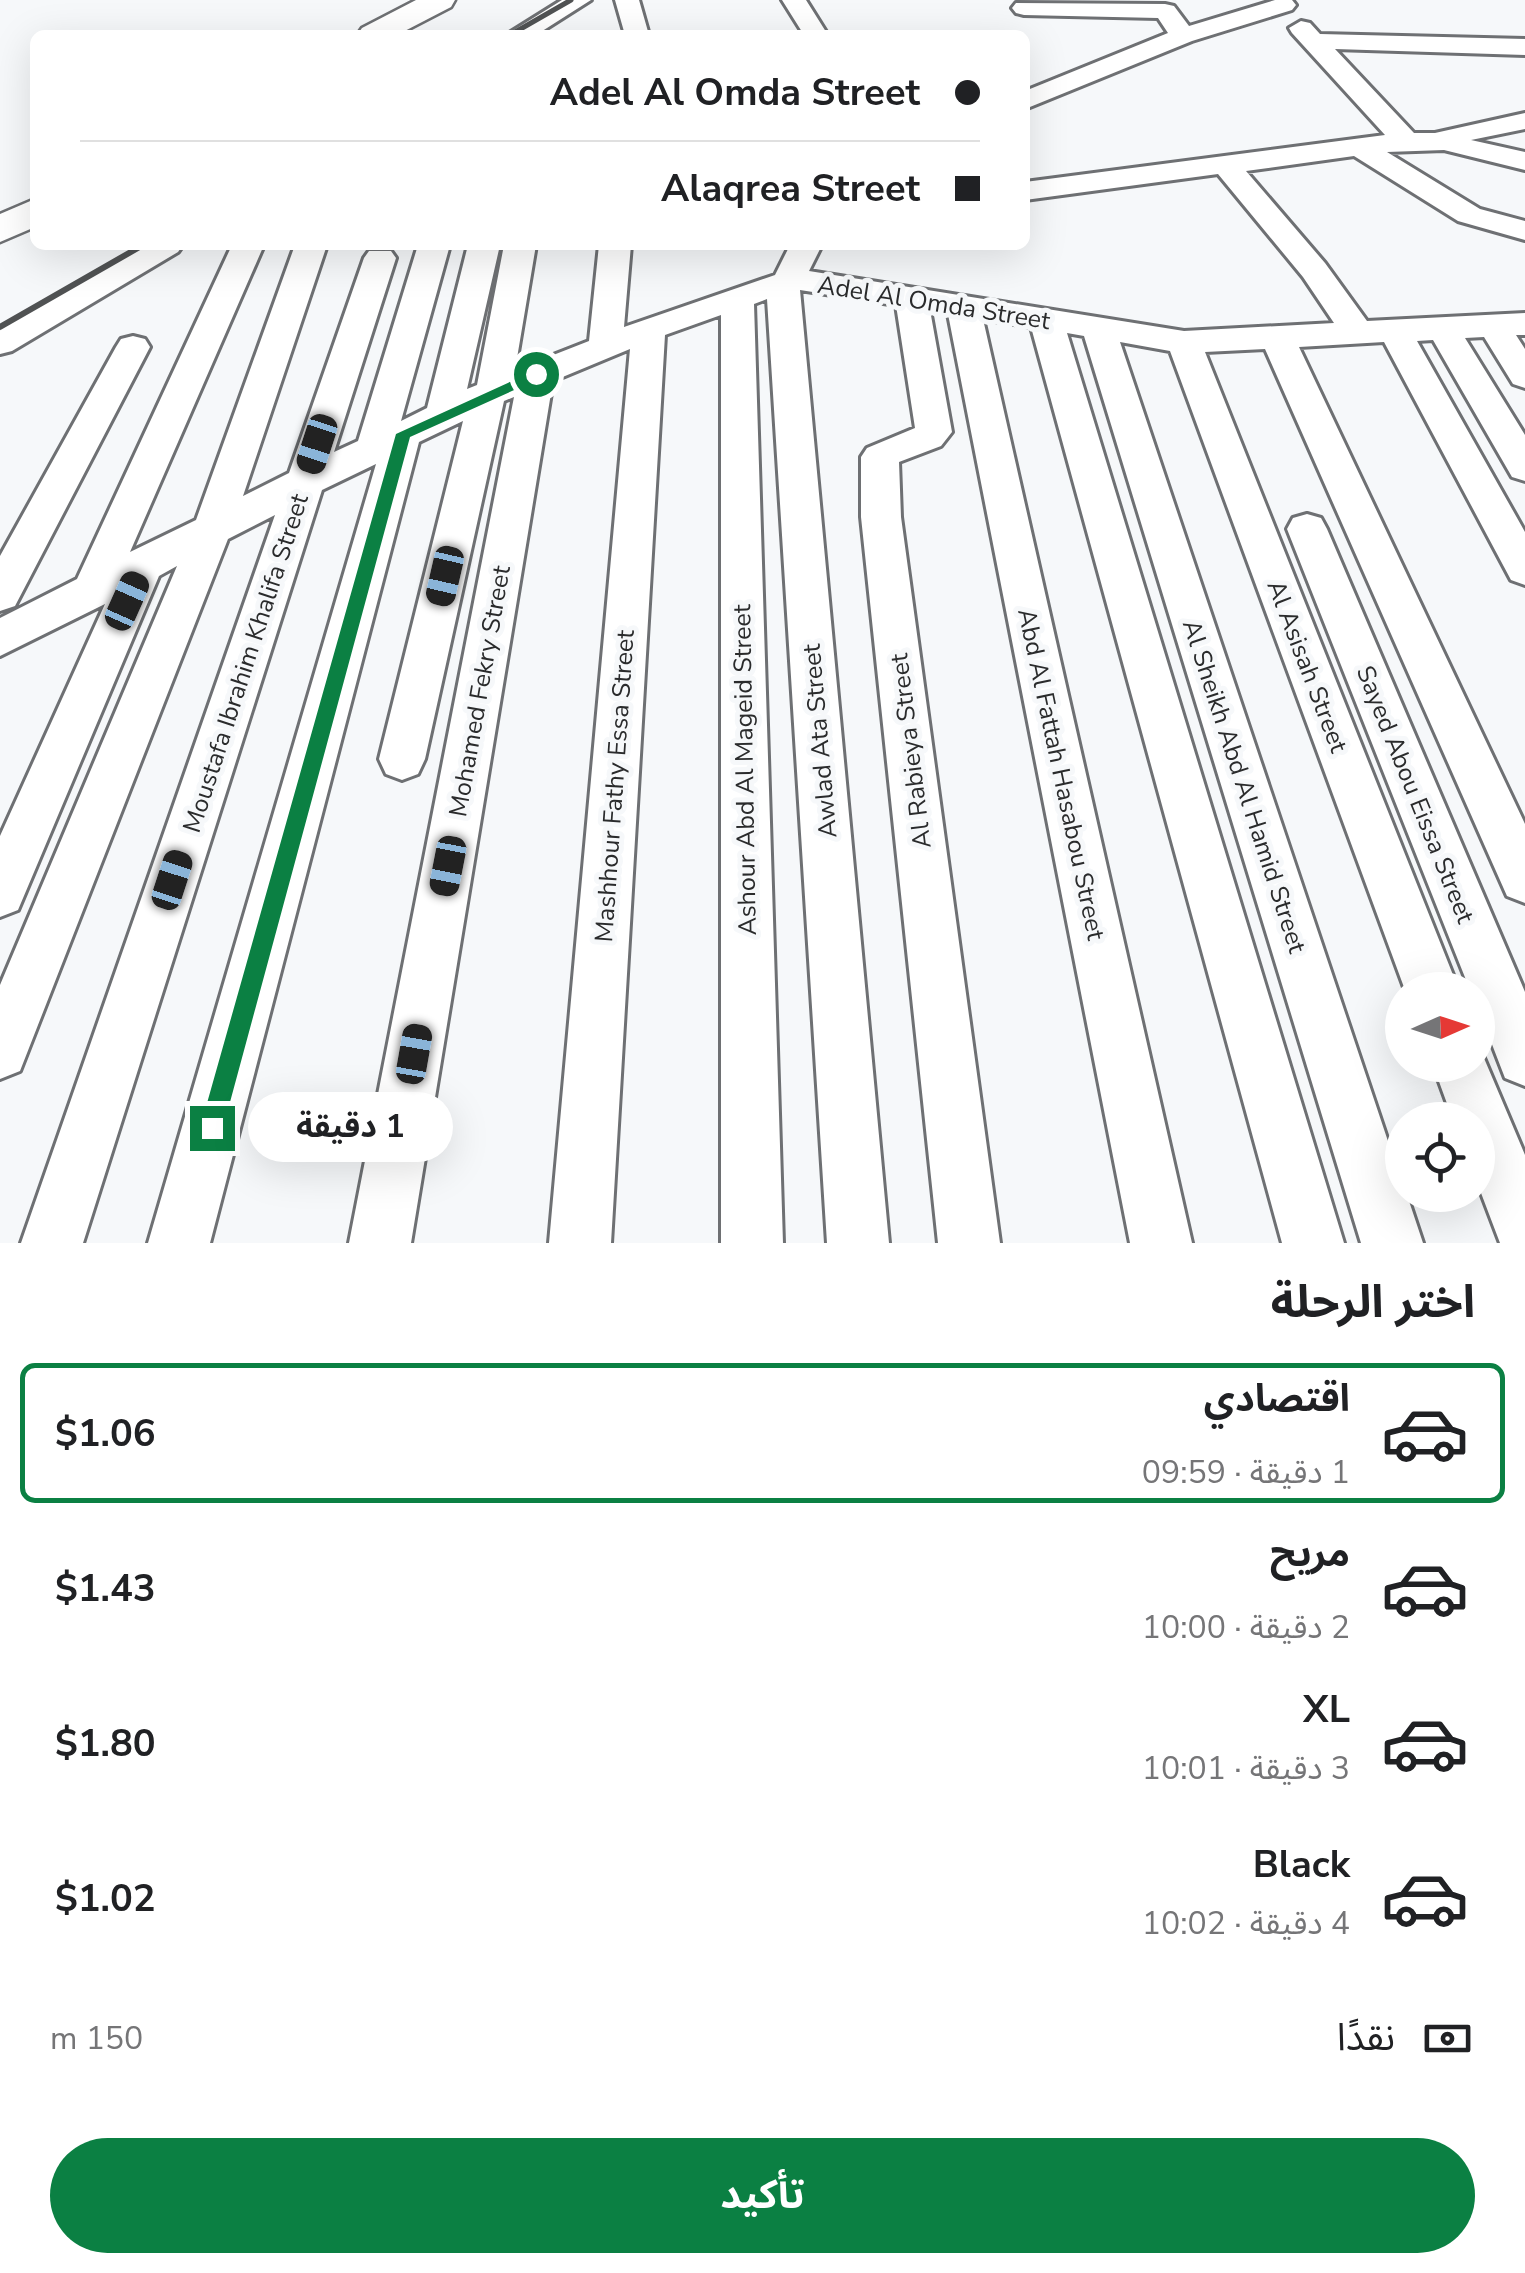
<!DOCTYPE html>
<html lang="ar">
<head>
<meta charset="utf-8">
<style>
  body { margin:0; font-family:"Nunito Sans","Noto Sans Arabic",sans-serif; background:#f6f6f6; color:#202124; direction:rtl; height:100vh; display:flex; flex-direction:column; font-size:38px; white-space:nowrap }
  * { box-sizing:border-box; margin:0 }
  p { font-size:32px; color:#757577 }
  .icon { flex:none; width:55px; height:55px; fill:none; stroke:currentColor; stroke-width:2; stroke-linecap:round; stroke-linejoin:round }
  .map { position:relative; height:1243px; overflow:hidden; direction:ltr }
  .panel { display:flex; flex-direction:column; background:#fff; flex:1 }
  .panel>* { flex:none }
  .banner { position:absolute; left:30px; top:30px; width:1000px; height:220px; border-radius:15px; box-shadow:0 10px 40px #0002; direction:rtl; display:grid; align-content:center; height:220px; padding:0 50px; background:#fff }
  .needle { width:65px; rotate:87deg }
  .buttons { position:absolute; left:1385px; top:972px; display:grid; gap:20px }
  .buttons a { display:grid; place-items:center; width:110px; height:110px; border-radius:50%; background:#fff; box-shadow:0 10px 40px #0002; font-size:50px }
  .end { position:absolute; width:45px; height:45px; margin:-22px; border:12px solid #0b8043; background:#fff; box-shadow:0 0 0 5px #fff }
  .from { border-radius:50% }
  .bubble { position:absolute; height:70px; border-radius:35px; background:#fff; box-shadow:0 10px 40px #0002; font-size:32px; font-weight:700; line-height:70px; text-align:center; direction:rtl }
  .car { position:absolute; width:30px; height:60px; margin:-30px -15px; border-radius:12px; box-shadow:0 0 8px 2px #0007; background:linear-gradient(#222 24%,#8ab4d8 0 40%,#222 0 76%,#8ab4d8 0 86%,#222 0) }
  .banner b { display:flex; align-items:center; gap:35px; height:95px; font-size:38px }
  .banner b+b { border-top:2px solid #e0e0e0 }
  .banner i { width:25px; height:25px; background:#202124 }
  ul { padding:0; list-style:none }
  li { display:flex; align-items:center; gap:30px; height:140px; margin:0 20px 15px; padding:0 30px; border:5px solid transparent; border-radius:15px }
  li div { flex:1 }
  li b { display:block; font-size:38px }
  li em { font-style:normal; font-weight:700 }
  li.selected { border-color:#0b8043 }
  li>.icon { width:90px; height:90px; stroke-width:1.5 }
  h2 { padding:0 50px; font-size:45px; line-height:120px }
  .pay { display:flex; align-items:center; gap:25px; height:110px; padding:0 50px; font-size:38px }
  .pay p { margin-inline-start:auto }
  .cta { display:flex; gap:20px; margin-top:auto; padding:20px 50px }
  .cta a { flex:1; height:115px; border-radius:60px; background:#0b8043; color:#fff; font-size:40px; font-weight:700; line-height:115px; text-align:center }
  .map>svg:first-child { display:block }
</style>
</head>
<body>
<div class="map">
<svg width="1525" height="1243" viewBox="0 0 1525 1243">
  <rect width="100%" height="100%" fill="#f6f8fa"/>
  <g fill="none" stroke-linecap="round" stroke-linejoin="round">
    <defs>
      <path id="minor" d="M562,0H591L536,35H506Z
        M615,0H639L649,35H625Z
        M782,0H806L828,35H804Z
        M1275,0H1292L1296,5L1292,10L1192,41L1025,109V91L1168,33L1158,18L1024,15L1016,13L1012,8L1016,3L1165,4L1174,6L1189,26Z
        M1301,21L1310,23L1320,34L1525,39V55L1335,49L1414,133H1435L1525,113V129L1471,140L1525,152V170L1444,150L1387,152L1480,209L1525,221V240L1458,221L1354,156L1246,171L1325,263L1367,321L1525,313V335H1516L1525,349V388L1513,384L1484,337L1465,338L1525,435V481L1512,477L1433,340L1417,341L1525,532V585L1511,580L1384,342L1299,347L1525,824V903L1507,896L1265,349L1205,352L1459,990H1405L1170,351L1120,342L1402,1183V1195H1407L1423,1243H1361L1084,336L1067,333L1344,1243H1282L1031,327L983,319L1192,1243H1130L948,314L930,310L952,432L941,446L899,462L901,517L1000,1243H938L861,517V457L867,448L915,428L896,305L800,290L889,1243H827L767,299L754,304L783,1243H721V315L665,335L611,1243H549L630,349L553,381L411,1243H349L514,397L504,401L425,759L418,774L402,780L386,774L379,759L463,421L419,442L210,1243H148L376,464L322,490L83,1243H21L275,515L228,539L20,1071L0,1079V985L177,566L159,576L18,910L0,917V836L105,604L0,656V618L77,579L232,245H264L130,552L196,520L295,245H327L243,496L289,473L364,258L369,251H391L396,258L334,452L358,441L418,245H450L401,421L427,408L468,245H500L467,389L477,385L504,245H536L515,370L589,341L599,245H631L624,327L775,275L790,245H822L809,271L1184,331L1334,323L1303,277L1218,174L1025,200V182L1385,135L1292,33L1289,28Z
        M145,245H183L178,252L12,351L0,354V328Z
        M133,336L145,339L150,347L15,606L0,611V556L116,347L121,339Z
        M1307,514L1321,518L1327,529L1525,992V1086L1505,1078L1478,1008V990H1470L1287,529L1293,518Z
        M1478,1044L1525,1155V1243H1500L1478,1185V1120H1453L1433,1065H1478Z"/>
      <path id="tertiary" d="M416,0H455L451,7L397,35H357L362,28Z
        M35,199V227L0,242V214Z"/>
    </defs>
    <use href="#minor" stroke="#6e7073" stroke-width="6"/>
    <use href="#tertiary" stroke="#6e7073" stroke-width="5"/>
    <use href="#minor" fill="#fff" fill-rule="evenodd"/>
    <use href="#tertiary" fill="#fff" fill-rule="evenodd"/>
    <path stroke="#505253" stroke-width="5" d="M510,35L571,0"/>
    <path stroke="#505253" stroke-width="6" d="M0,327L143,245"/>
  </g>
  <path fill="#0b8043" d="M536,370L541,371V378L410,437L223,1128L219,1135L212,1139L204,1135L200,1128L396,434Z"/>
  <g text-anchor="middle" stroke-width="10" stroke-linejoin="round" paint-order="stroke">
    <g font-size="25" fill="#2a2b2c" stroke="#f6f8fa">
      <text transform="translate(934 302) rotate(9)" y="9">Adel Al Omda Street</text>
      <text transform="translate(245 663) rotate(-72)" y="9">Moustafa Ibrahim Khalifa Street</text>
      <text transform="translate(1308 666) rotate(69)" y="9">Al Asisah Street</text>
      <text transform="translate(479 691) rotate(-80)" y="9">Mohamed Fekry Street</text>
      <text transform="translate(819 741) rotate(-95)" y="9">Awlad Ata Street</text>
      <text transform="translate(910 751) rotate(-97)" y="9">Al Rabieya Street</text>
      <text transform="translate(744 770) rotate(-91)" y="9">Ashour Abd Al Mageid Street</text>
      <text transform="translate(1062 774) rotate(78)" y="9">Abd Al Fattah Hasabou Street</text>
      <text transform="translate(614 786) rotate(-86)" y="9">Mashhour Fathy Essa Street</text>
      <text transform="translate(1245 786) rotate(72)" y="9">Al Sheikh Abd Al Hamid Street</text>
      <text transform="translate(1416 794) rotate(68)" y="9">Sayed Abou Eissa Street</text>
    </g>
  </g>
</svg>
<div class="buttons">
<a><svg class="needle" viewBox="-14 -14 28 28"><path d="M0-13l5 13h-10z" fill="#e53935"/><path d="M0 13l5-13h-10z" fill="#757577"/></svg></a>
<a><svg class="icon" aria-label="locate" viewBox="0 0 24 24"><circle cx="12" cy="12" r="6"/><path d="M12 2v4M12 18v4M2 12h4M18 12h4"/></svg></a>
</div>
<i class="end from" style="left:536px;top:374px"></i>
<i class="end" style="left:212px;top:1128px"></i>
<div class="bubble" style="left:248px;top:1092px;width:205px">1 دقيقة</div>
<i class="car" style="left:317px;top:444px;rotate:198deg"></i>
<i class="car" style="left:445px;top:576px;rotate:193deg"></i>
<i class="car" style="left:127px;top:601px;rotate:24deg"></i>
<i class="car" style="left:448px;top:866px;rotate:191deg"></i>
<i class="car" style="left:172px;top:880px;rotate:18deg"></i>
<i class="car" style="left:414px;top:1054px;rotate:10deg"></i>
<div class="banner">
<b><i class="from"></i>Adel Al Omda Street</b>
<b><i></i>Alaqrea Street</b>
</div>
</div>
<section class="panel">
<h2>اختر الرحلة</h2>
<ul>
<li class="selected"><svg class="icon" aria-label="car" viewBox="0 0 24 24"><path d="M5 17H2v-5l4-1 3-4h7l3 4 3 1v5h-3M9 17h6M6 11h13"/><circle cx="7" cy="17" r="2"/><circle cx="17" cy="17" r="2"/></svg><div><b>اقتصادي</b><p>1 دقيقة · 09:59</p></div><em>$1.06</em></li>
<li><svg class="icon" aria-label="car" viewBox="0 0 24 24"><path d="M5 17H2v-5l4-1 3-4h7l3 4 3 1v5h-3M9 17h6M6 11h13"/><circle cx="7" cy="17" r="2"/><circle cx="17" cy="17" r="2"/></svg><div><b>مريح</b><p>2 دقيقة · 10:00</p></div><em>$1.43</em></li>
<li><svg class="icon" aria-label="car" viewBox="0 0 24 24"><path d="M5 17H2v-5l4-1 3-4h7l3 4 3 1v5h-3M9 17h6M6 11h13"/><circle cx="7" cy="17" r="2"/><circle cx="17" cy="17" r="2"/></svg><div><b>XL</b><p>3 دقيقة · 10:01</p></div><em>$1.80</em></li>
<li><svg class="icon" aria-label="car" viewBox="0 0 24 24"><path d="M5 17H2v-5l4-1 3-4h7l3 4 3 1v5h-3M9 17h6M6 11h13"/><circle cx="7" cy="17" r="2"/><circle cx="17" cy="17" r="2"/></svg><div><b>Black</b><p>4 دقيقة · 10:02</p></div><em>$1.02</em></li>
</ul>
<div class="pay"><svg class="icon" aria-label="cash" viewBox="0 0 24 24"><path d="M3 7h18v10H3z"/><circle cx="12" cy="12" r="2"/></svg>نقدًا<p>150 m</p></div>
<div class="cta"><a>تأكيد</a></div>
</section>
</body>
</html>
